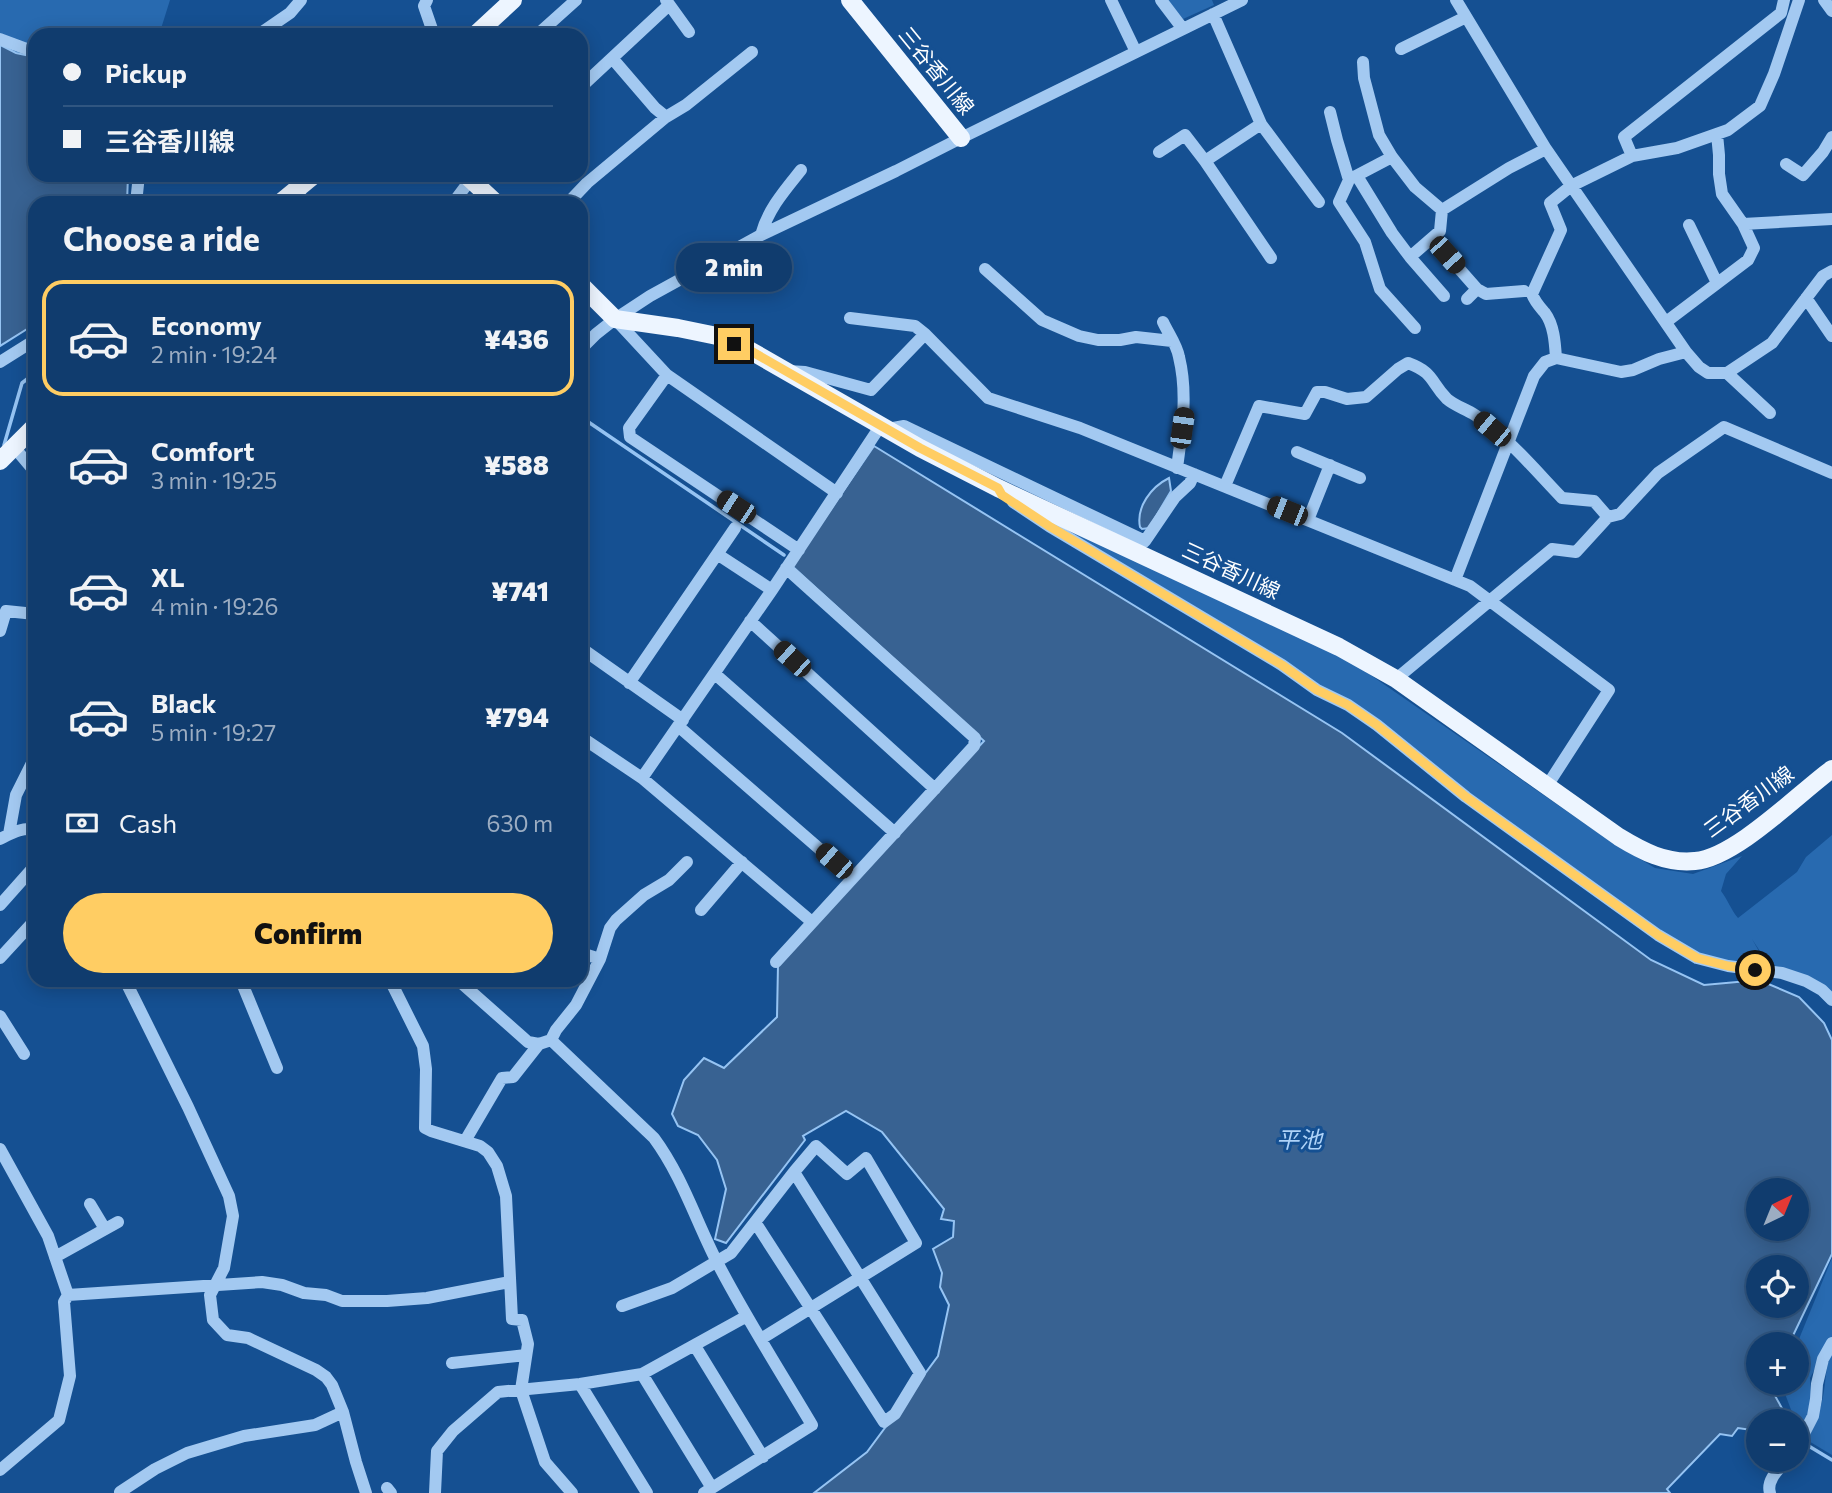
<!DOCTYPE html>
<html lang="en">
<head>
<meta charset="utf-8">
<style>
  body { margin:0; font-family:Commissioner,"Noto Sans JP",sans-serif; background:#1e4776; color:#f1f3f6; height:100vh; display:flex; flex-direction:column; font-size:26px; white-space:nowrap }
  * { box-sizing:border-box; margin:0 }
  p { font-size:23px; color:#9cadc2 }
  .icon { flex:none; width:38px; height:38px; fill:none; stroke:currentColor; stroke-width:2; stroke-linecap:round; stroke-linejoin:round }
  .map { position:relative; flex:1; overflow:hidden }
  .side { position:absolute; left:28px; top:196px; width:560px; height:791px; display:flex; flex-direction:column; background:#103c6e; border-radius:21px; box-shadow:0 4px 18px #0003,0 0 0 2px #305681 }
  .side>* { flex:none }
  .top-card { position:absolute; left:28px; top:28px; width:560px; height:154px; border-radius:21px; box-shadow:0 4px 18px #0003,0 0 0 2px #305681; display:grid; align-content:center; height:154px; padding:0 35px; background:#103c6e }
  .needle { width:46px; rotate:43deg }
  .controls { position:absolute; left:1746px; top:1178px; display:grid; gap:14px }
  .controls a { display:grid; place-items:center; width:63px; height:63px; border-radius:50%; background:#103c6e; box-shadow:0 4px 18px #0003,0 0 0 2px #305681; font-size:35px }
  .end { position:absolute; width:32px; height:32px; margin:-16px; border:9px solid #ffcd63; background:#111; box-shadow:0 0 0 4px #111 }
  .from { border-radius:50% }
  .bubble { position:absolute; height:49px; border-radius:24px; background:#103c6e; box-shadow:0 4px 18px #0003,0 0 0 2px #305681; font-size:23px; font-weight:800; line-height:49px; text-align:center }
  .car { position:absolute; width:21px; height:42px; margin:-21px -10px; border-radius:9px; box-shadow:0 0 5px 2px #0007; background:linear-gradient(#222 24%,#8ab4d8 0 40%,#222 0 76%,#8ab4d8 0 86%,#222 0) }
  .top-card b { display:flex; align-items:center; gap:24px; height:66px; font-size:26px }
  .top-card b+b { border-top:2px solid #305681 }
  .top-card i { width:18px; height:18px; background:#f1f3f6 }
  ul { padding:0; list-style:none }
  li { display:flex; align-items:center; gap:21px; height:116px; margin:0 14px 10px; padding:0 21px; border:4px solid transparent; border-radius:21px }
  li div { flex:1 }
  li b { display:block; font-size:26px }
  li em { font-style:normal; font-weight:800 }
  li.active { border-color:#ffcd63 }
  li>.icon { width:63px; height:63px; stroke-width:1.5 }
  h2 { padding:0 35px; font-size:32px; line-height:84px }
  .pay { display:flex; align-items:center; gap:18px; height:77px; padding:0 35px; font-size:26px }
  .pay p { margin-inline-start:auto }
  .button { display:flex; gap:14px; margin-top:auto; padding:14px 35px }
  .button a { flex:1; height:80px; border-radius:42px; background:#ffcd63; color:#111; font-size:28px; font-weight:800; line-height:80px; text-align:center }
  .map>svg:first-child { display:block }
</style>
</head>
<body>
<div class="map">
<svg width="1832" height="1493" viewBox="0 0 1832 1493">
  <rect width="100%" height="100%" fill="#155092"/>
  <path fill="#286ab0" d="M0,0H170L159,35H35V57L16,53L0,45Z
    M1167,0H1212L1214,5L1183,19Z
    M1058,524L1346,658L1607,839L1655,868L1693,874L1742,856L1726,874L1721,891C1728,900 1731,910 1738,918L1797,872L1806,857L1832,835V996L1771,968L1752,939L1769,969L1697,956L1318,688Z
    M1832,1258V1337L1810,1378L1812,1405L1803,1425L1793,1415L1781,1383L1797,1382V1344Z
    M1832,1352V1455L1807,1440C1814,1426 1820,1412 1823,1397C1826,1382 1825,1367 1832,1352Z"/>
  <path fill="#386292" stroke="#96c4f3" stroke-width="2" fill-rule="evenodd" d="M0,45L16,53L35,57V175H128L127,203H35V324L0,346Z
    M874,446L1342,733L1651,960L1704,985L1759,980L1799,997L1824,1023L1832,1040V1254L1789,1344H1759V1382L1768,1383L1789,1421H1759V1431L1738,1428L1732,1436L1720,1434L1667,1489L1670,1493H814L867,1452L938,1356L949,1305L940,1287L942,1273L933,1249L953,1237L954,1221L941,1219L944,1209L882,1132L846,1111L803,1136L805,1140L726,1243L715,1239L726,1189L717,1160L698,1135L678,1126L672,1114L684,1080L704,1058L724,1068L777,1017L778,965L984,741L792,566ZM1759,1190H1797V1228H1759ZM1759,1267H1797V1306H1759Z
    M1169,478L1171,491L1149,528L1142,529L1140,527C1136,507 1151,487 1169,478Z"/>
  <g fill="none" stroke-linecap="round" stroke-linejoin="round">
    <path stroke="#96c4f3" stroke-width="3.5" d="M581,417L784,555
      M4,445L22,383L35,373
      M1807,1445L1832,1460"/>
    <path stroke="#a3c9f1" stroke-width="12" d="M427,0L424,6L434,35
      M666,0L689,32
      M1111,0L1136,52
      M1161,0L1183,29
      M1456,0L1546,149L1686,352L1699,367L1708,373H1727L1772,343L1823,276L1832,271
      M1824,0L1832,11
      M1213,14L1261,124L1319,202
      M258,35L290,13L301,0
      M537,35L576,0
      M0,39L35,52
      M1401,49L1466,17
      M612,58L655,108L666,117
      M1363,62L1364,78L1379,135L1392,157L1415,187L1442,210
      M581,87L669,5
      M1330,112L1337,140L1349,180L1339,202L1365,242L1380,289L1415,328
      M1159,152L1185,135L1205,161L1271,258
      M1632,156L1624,137L1781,13L1784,0
      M1205,161L1261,124
      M1786,164L1803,175L1823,152L1832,137
      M1357,176L1392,233L1410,257L1444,296
      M1352,178L1392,157
      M295,191L307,203
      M136,203L139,175
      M453,203L471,179
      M568,203L587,183L666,117L686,105L752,52
      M1743,224L1832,219
      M1689,225L1717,283
      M761,235C768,209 785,190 801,170
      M1432,238L1477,289L1486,294L1524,291
      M1410,257L1440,231L1442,210L1509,168L1546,149
      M985,269L1042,320L1079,336L1098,340H1120L1136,337L1172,341
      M1806,298L1832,336
      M1467,299L1477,289
      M850,318L915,326L925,334L988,398L1080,428L1470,586L1609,690L1547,786
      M615,319L667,375L837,493
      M1163,322C1168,333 1177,345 1179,357C1188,394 1182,430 1177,468
      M1666,322L1748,260L1754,248L1743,224L1722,194L1719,174V155L1717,134
      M581,349L596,334L615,319L650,296L761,235L896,171L961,138L1242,0
      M1556,358C1555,343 1554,325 1545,313C1539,306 1535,302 1532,294L1561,230L1550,203L1571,186L1632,156L1677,148L1728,130L1760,106L1774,74L1799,0
      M0,362L35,340
      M788,371L805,372L871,390L925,334
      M1727,373L1770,413
      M667,375L629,428L630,437L799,550
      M888,429L904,426L1145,541L1175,497L1190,483L1194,474
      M14,447L35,472
      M1297,452L1360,478
      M1225,486L1259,406L1305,414L1317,392H1325L1347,399L1366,397L1398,369L1408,363C1435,373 1430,382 1447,399C1455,406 1466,409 1475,415C1508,437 1535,470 1562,498L1594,501L1608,517L1576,552L1552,549L1396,679
      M1013,502L1049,526L1282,665L1317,690L1348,705L1377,725L1466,797L1658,935L1697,958L1728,966L1782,973L1806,981L1822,990L1832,1000
      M1608,517L1620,514L1658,473L1724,427L1832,473
      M1308,520L1330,465
      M717,554L772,590
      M1455,580L1534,376L1545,362L1556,358L1621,372L1633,370L1659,359L1686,352
      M750,621L935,789
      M0,631L6,611L35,614
      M581,648L683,720
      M715,674L895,833
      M629,683L735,528
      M678,726L853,878
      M581,737L642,778L812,922
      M642,778L772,590L881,425
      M9,834L16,795L35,757
      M0,839C10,834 24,826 35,830
      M0,905L32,869
      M701,910L742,862
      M581,953L600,959
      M0,958L35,920
      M776,962L974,746L975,738L786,568
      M125,980L188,1107L229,1196L233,1216L224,1268L210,1295L213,1320L227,1335L248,1338L316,1370L326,1377L332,1385L343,1412L356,1462L366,1493
      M259,980L250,982L244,988L277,1068
      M390,980L423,1046L426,1069L425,1128L431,1131L480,1146L488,1152L497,1166L506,1196L512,1319L522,1320L528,1344L521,1390L545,1462L572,1493
      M458,980L528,1042L539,1044L551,1040L654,1138C682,1176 696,1221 717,1262C746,1318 780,1371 812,1425L704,1493
      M0,1016L24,1054
      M551,1040L556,1030L576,1005L600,959L610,928L616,920L644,895L669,880L687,862
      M465,1141L502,1078L513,1077L539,1044
      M0,1149L48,1236L68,1295L64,1302L70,1376L59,1420L0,1470
      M90,1204L105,1229
      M755,1222L884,1422L895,1414L920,1373L794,1172
      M55,1257L118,1222
      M68,1295L262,1282L282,1285L304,1293L326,1295L342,1301H387L427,1298L510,1282
      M622,1306L672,1288L731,1253L794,1172L816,1146L847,1174L866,1158L916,1243L761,1339
      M695,1346L763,1457
      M452,1363L526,1355
      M642,1374L712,1488
      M580,1384L647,1493
      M1797,1447L1813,1416L1816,1399L1817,1384L1823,1359L1832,1343
      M387,1488L391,1493
      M120,1492L155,1469L187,1453L244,1436L315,1425L343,1412
      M435,1493L437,1451L453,1431L498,1392L580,1384L642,1374L747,1316
      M1770,1493C1766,1480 1779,1469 1787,1460"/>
    <path stroke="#edf5ff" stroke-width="18" d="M850,0L961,138
      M475,35L513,0
      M466,175L496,203
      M280,203L314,175
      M581,285L615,319L678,328L717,336L751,351L920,448L998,488L1339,647L1396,679L1619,837C1642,851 1666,864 1695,861C1735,858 1798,794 1832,769
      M0,461L35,426"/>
  </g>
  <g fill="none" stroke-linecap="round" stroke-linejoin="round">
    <path stroke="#ffcd63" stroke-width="9" d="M734,344L751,351L920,448L998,488L1002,495L1049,526L1282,665L1317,690L1348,705L1377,725L1466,797L1658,935L1697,958L1728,966L1755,970"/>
  </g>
  <g text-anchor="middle" stroke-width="6" stroke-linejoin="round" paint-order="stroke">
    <g font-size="21" fill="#fff" stroke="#155092">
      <text transform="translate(936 71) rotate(51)" y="7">三谷香川線</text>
      <text transform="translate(1231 571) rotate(25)" y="7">三谷香川線</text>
      <text transform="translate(1749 802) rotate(-36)" y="7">三谷香川線</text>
    </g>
    <g font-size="23" font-style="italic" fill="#afd3f8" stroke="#155092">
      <text x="1299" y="1148">平池</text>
    </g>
  </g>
</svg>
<div class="controls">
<a><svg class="needle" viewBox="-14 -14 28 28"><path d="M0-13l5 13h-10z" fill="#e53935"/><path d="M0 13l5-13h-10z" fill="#9cadc2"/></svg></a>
<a><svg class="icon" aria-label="locate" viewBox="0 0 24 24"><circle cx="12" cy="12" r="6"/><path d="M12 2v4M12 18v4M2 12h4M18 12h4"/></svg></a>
<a>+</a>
<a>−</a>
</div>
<i class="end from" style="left:1755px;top:970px"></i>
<i class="end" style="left:734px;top:344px"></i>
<div class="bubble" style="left:676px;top:243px;width:116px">2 min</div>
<i class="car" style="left:1447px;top:255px;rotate:138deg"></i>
<i class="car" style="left:1182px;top:428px;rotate:8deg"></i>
<i class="car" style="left:1492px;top:429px;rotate:310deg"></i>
<i class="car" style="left:736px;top:507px;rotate:303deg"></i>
<i class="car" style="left:1287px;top:511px;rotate:292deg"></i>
<i class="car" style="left:792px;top:659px;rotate:312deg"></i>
<i class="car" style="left:834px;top:861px;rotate:311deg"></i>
<div class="top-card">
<b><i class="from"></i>Pickup</b>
<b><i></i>三谷香川線</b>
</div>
<section class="side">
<h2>Choose a ride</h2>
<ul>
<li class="active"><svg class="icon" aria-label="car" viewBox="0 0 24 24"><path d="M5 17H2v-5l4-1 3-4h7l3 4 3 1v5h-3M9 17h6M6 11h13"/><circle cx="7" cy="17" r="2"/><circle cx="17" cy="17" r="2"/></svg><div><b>Economy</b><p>2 min · 19:24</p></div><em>¥436</em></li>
<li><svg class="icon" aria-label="car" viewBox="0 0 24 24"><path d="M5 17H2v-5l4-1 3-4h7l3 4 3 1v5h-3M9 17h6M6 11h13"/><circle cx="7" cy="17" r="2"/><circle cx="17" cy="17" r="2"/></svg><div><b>Comfort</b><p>3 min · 19:25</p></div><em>¥588</em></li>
<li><svg class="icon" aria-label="car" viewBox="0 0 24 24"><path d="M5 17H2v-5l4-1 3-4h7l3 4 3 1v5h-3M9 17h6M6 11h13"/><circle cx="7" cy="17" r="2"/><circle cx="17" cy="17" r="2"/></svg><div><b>XL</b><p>4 min · 19:26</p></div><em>¥741</em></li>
<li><svg class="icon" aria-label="car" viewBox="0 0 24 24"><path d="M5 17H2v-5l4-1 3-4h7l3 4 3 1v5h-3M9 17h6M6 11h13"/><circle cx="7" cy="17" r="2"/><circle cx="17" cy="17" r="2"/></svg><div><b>Black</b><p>5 min · 19:27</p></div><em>¥794</em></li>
</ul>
<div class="pay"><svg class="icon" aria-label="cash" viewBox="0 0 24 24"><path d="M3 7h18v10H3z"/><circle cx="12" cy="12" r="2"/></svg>Cash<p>630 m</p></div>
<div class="button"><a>Confirm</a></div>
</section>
</div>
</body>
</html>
